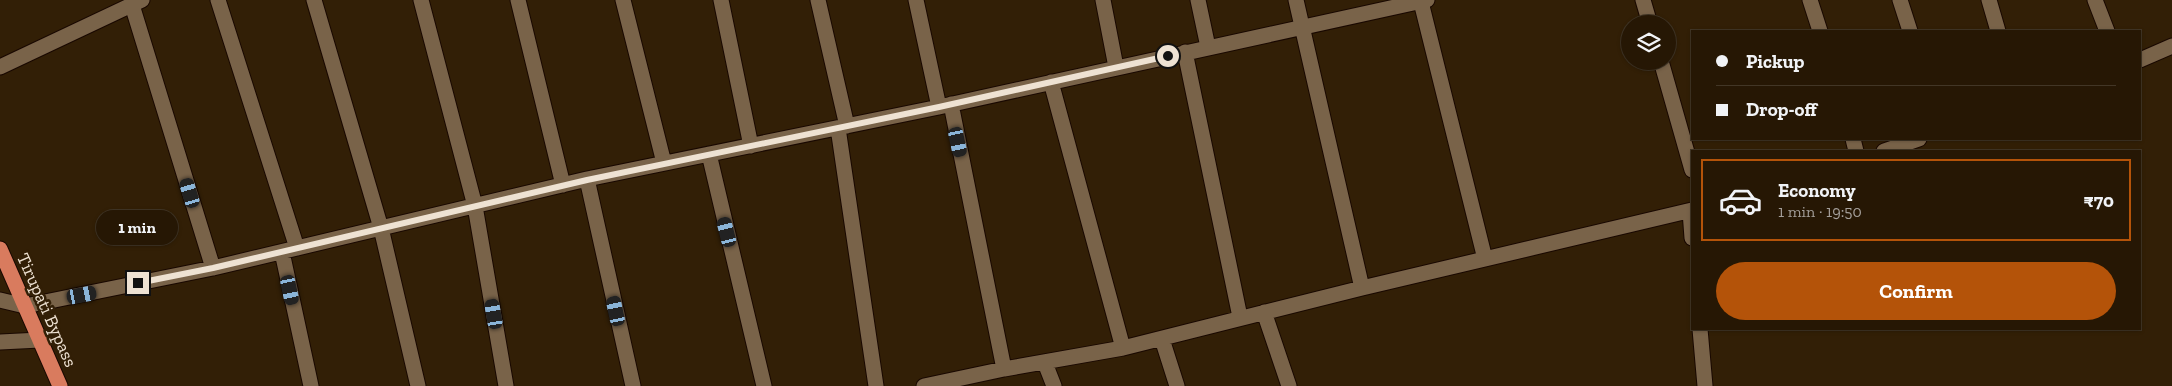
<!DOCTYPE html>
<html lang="en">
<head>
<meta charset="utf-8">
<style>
  body { margin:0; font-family:"Zilla Slab",serif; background:#322413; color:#f1f3f6; height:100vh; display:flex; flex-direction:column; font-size:19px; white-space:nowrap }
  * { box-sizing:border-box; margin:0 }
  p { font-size:16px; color:#a49f9a }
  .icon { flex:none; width:28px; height:28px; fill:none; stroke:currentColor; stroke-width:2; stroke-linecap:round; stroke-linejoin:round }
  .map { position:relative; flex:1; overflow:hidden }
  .drawer { position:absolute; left:1691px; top:150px; width:450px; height:180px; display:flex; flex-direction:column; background:#261704; border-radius:0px; box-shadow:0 1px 4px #0004,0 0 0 1px #423626 }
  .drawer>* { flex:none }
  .hud { position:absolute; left:1691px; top:30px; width:450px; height:110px; border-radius:0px; box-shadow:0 1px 4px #0004,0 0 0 1px #423626; display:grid; align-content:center; height:110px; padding:0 25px; background:#261704 }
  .tools { position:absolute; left:1621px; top:15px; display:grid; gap:10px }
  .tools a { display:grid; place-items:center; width:55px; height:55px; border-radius:50%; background:#261704; box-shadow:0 1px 4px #0004,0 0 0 1px #423626; font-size:25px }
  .end { position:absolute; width:22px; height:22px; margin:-11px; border:6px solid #eee2d3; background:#111; box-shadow:0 0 0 2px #111 }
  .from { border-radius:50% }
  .bubble { position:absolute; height:35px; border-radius:18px; background:#261704; box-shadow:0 1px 4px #0004,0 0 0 1px #423626; font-size:16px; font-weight:800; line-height:35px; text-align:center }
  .car { position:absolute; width:15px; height:30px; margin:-15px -8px; border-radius:6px; box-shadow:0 0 4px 1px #0007; background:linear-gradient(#222 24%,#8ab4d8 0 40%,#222 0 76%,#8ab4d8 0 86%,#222 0) }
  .hud b { display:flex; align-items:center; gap:18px; height:48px; font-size:19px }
  .hud b+b { border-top:1px solid #423626 }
  .hud i { width:12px; height:12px; background:#f1f3f6 }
  ul { padding:9px 0 0; list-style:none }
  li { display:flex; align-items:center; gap:15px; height:82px; margin:0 10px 8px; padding:0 15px; border:2px solid #423626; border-radius:0px }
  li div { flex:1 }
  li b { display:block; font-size:19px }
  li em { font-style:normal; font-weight:800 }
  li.current { border-color:#b45309 }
  li>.icon { width:45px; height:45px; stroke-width:1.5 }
  .button { display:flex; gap:10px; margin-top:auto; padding:10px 25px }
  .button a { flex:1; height:58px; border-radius:30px; background:#b45309; color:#fff; font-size:20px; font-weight:800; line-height:58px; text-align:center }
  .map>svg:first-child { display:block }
</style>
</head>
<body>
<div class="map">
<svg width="2172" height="386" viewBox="0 0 2172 386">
  <rect width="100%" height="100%" fill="#321f06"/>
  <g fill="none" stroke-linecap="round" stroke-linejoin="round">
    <defs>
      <path id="minor" d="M218,0L297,248
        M314,0L381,228L418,386
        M421,0L475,206L506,386
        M518,0L563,185
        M623,0L664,163
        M721,0L751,146
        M818,0L847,126
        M916,0L939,107
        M1103,0L1116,67
        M1198,0L1208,47
        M1296,0L1362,288
        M1643,0L1650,24
        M1810,0L1820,31
        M1900,0L1910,31
        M1989,0L1998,31
        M2095,0L2107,31
        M1421,2L1485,259
        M132,5L213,268
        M1185,52L1240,317
        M2140,60L2172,46
        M1661,61L1692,170
        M0,67L142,0
        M1051,82L1123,348
        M951,104L1004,369
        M838,128L876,386
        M1853,139L1856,151
        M1884,151L1919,139
        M709,154L764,386
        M587,179L633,386
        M1690,211L1692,238
        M282,252L311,386
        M0,300L25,306L213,268L587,179L939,107L1427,0
        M1264,312L1289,386
        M1700,329L1705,386
        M1162,339L1177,386
        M0,342L40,340
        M1045,363L1054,386
        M924,386L1004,369L1123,348L1362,288L1692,210"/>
      <path id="highway" d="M0,249L60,386"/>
    </defs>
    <use href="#minor" stroke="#190800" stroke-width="17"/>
    <use href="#highway" stroke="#190800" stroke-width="17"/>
    <use href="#minor" stroke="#796349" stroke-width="15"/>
    <use href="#highway" stroke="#d97b5e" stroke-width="15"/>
  </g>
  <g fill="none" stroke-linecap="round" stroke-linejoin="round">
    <path stroke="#eee2d3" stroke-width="6" d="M138,283L213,268L587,180L939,107L1168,56"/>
  </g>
  <g text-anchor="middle" stroke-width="5" stroke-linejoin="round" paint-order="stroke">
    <g font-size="18" fill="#eee2d3" stroke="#321f06">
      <text transform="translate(47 310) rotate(66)" y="6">Tirupati Bypass</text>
    </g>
  </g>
</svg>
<div class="tools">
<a><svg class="icon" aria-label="layers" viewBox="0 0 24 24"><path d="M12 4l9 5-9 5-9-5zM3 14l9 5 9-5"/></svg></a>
</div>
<i class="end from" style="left:1168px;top:56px"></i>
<i class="end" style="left:138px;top:283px"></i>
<div class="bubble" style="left:96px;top:210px;width:82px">1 min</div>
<i class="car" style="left:958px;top:142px;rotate:168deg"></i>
<i class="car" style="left:190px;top:193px;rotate:343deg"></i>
<i class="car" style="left:727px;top:232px;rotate:346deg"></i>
<i class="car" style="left:290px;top:290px;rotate:168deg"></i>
<i class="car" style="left:82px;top:295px;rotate:79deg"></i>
<i class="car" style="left:616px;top:311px;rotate:348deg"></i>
<i class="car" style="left:494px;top:314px;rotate:350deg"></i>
<div class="hud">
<b><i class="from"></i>Pickup</b>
<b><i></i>Drop-off</b>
</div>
<section class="drawer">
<ul>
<li class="current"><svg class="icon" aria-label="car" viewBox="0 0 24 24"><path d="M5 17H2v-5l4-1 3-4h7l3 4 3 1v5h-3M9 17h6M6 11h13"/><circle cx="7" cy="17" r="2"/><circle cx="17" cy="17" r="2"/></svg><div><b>Economy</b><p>1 min · 19:50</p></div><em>₹70</em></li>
</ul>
<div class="button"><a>Confirm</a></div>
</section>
</div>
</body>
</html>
